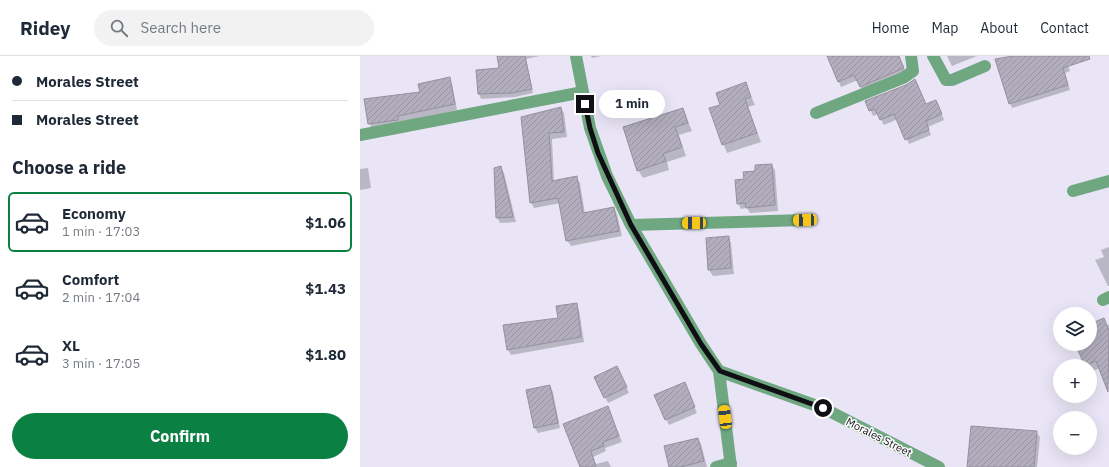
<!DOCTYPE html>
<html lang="en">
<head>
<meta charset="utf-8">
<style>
  body { margin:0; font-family:"IBM Plex Sans",sans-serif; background:#f2f2f3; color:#1f2937; height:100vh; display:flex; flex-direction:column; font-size:15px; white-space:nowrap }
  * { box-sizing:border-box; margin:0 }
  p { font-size:13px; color:#747a83 }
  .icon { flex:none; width:22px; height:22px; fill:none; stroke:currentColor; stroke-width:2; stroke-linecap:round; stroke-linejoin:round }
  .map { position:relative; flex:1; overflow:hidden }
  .drawer { display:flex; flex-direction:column; background:#fff; width:360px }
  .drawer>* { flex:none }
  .guide { display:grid; align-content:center; height:88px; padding:0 12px; background:#fff }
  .tools { position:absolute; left:693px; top:251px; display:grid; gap:8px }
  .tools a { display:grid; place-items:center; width:44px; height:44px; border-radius:50%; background:#fff; box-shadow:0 4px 16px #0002; font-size:20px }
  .end { position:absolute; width:18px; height:18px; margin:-9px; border:5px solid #100f14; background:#fff; box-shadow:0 0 0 2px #fff }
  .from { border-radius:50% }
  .bubble { position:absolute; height:28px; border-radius:14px; background:#fff; box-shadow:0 4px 16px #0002; font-size:13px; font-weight:800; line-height:28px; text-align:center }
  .car { position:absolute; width:12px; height:24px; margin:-12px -6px; border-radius:5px; box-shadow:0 0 3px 1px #0007; background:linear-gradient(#f5c518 24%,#345 0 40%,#f5c518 0 76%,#345 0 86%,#f5c518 0) }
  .guide b { display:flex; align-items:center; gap:14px; height:38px; font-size:15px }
  .guide b+b { border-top:1px solid #e0e1e3 }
  .guide i { width:10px; height:10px; background:#1f2937 }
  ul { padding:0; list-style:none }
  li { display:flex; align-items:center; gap:12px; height:60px; margin:0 8px 6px; padding:0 4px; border:2px solid transparent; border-radius:6px }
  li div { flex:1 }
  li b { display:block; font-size:15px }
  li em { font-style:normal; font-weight:800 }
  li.selected { border-color:#0b8043 }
  li>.icon { width:36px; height:36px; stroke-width:1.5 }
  h2 { padding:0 12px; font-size:18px; line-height:48px }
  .cta { display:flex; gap:8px; margin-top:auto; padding:8px 12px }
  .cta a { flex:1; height:46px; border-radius:24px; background:#0b8043; color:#fff; font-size:16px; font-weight:800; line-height:46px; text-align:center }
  header { display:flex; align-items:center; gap:24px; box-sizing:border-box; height:56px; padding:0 20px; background:#fff; border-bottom:1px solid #e0e1e3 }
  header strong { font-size:19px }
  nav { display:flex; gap:22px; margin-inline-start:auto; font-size:14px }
  .search { width:280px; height:36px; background:#f2f2f3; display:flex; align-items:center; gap:10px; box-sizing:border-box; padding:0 14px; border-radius:22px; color:#747a83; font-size:15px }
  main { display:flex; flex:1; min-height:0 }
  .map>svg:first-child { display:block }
</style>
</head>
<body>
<header>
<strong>Ridey</strong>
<div class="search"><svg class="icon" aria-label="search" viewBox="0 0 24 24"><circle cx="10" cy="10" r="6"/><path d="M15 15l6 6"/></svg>Search here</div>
<nav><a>Home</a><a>Map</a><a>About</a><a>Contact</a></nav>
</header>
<main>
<section class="drawer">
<div class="guide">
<b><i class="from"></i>Morales Street</b>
<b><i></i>Morales Street</b>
</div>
<h2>Choose a ride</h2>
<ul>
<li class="selected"><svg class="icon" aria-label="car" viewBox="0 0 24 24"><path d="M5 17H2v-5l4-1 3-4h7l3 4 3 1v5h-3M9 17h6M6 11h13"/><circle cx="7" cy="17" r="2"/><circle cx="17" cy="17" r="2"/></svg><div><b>Economy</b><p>1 min · 17:03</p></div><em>$1.06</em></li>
<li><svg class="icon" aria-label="car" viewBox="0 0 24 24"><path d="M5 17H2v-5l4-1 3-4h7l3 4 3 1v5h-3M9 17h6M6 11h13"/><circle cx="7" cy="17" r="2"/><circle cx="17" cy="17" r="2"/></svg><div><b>Comfort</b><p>2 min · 17:04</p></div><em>$1.43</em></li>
<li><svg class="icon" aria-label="car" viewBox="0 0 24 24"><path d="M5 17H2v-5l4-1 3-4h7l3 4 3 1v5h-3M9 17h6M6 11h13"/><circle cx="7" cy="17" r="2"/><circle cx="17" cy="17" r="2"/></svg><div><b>XL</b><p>3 min · 17:05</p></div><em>$1.80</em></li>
</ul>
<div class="cta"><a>Confirm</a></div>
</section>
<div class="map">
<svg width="749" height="411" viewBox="0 0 749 411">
  <defs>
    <pattern id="building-hatch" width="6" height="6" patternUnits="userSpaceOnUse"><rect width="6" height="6" fill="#b2aebd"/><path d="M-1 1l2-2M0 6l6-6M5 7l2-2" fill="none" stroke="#9894a2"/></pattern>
  </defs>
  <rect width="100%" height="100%" fill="#e9e5f6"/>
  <path fill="#0003" d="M138,0H180L166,3L173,37L155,41L121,43L119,38L117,15L141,13Z
    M231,0H241L232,2Z
    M473,0H539L546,18L503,36L498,24L481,31L479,26Z
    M587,0H617L592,10Z
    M679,0H705L710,15L705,17L710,34L652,52L650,47Z
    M89,22L92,28L97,54L12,73L9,67Z
    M385,27L395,49L388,51L401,86L367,97L350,53L361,49Z
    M576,45L584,64L568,71L571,79L549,88L538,63L524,69L518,58L513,60L507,46L566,49Z
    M201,52L204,57L207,81L192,83L194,126L216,122L220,127L225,158L253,152L257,158L262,180L211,190L207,184L201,147L174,152L171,146L162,62Z
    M323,53L332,75L319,79L326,100L307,106L309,114L283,122L278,114Z
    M411,109L415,114L418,155L390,157L387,152L381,153L378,147L385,124L396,116Z
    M8,112L11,132L0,134V113Z
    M141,112L144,117L156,166L140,167L137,161Z
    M368,181L371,187L374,218L353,220L349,214L347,183Z
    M749,191V230H748L735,204L744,201L741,194Z
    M216,248L219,254L224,286L151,299L148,294L199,262Z
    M730,269H749V316L744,318L740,312L730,316V310H726L716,288H730Z
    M260,317L269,337L248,347L235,321Z
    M190,330L193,336L200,372L178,377L175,372Z
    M327,333L337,357L309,369L306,363Z
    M250,357L262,386L245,392L246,395L233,401L236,408L248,405L251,411H221Z
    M676,376L680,381L677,411H608Z
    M338,383L341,388L347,411H310Z"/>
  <path fill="url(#building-hatch)" stroke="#94909f" d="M137,0H165L172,33L152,37L118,38L116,14L139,12Z
    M467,0H539L544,12L500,31L494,19L478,26Z
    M653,0H729L730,3L703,12L708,29L649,48L635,3Z
    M90,21L95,48L38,60V64L8,68L4,43L60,36L58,28Z
    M555,23L566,48L576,44L582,58L566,65L569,74L545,84L534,58L520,64L515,53L509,55L505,45L546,29Z
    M386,26L391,41L385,43L397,77L362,89L349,52L360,49L356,37Z
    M201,51L204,76L189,77L192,125L217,120L223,157L254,151L259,175L206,185L198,142L170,147L161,61Z
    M323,52L328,67L315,71L322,91L303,98L306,105L277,115L263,71Z
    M412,108L415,149L386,152L385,147L377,148L375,124L384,123L383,116L395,115V109Z
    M141,110L153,161L136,162L134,112Z
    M369,180L371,212L348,214L346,182Z
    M217,247L221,281L147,294L143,269L198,262L196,250Z
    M744,262L749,275L748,336L736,305L725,310L715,288H730V268Z
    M257,310L267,331L244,342L234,321Z
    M325,326L335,351L305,364L294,339Z
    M190,329L198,367L174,372L166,334Z
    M248,350L259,380L243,386L244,390L231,395L236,411H220L203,368Z
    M611,370L677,375L674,411H607Z
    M338,382L344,405L321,411H309L304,390Z"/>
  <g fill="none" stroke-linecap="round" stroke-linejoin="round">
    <path stroke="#6fa780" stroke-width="12" d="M216,0L230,72L247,120L271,169L341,288L359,315L463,352L579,411
      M573,0L586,24H592L625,10
      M456,57L543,22L553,15L551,0
      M0,79L223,36
      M713,135L749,125
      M271,169L445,164
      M743,244L749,241
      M359,315L371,411
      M356,411L371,407"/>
  </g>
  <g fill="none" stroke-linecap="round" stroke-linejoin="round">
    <path stroke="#100f14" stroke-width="5" d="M225,48L230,72L238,97L271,169L341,288L360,315L463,352"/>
  </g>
  <g text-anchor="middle" stroke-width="3" stroke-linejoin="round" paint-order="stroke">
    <g font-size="11" fill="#100f14" stroke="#fff">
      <text transform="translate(519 381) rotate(27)" y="4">Morales Street</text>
    </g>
  </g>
</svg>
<div class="tools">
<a><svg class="icon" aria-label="layers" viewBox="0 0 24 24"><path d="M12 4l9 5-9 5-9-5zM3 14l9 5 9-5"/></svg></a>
<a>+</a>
<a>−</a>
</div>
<i class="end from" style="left:463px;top:352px"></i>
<i class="end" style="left:225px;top:48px"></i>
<div class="bubble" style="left:239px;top:34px;width:66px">1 min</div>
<i class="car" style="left:445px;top:164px;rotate:268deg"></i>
<i class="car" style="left:334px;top:167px;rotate:269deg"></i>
<i class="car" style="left:365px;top:361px;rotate:353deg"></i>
</div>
</main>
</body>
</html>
